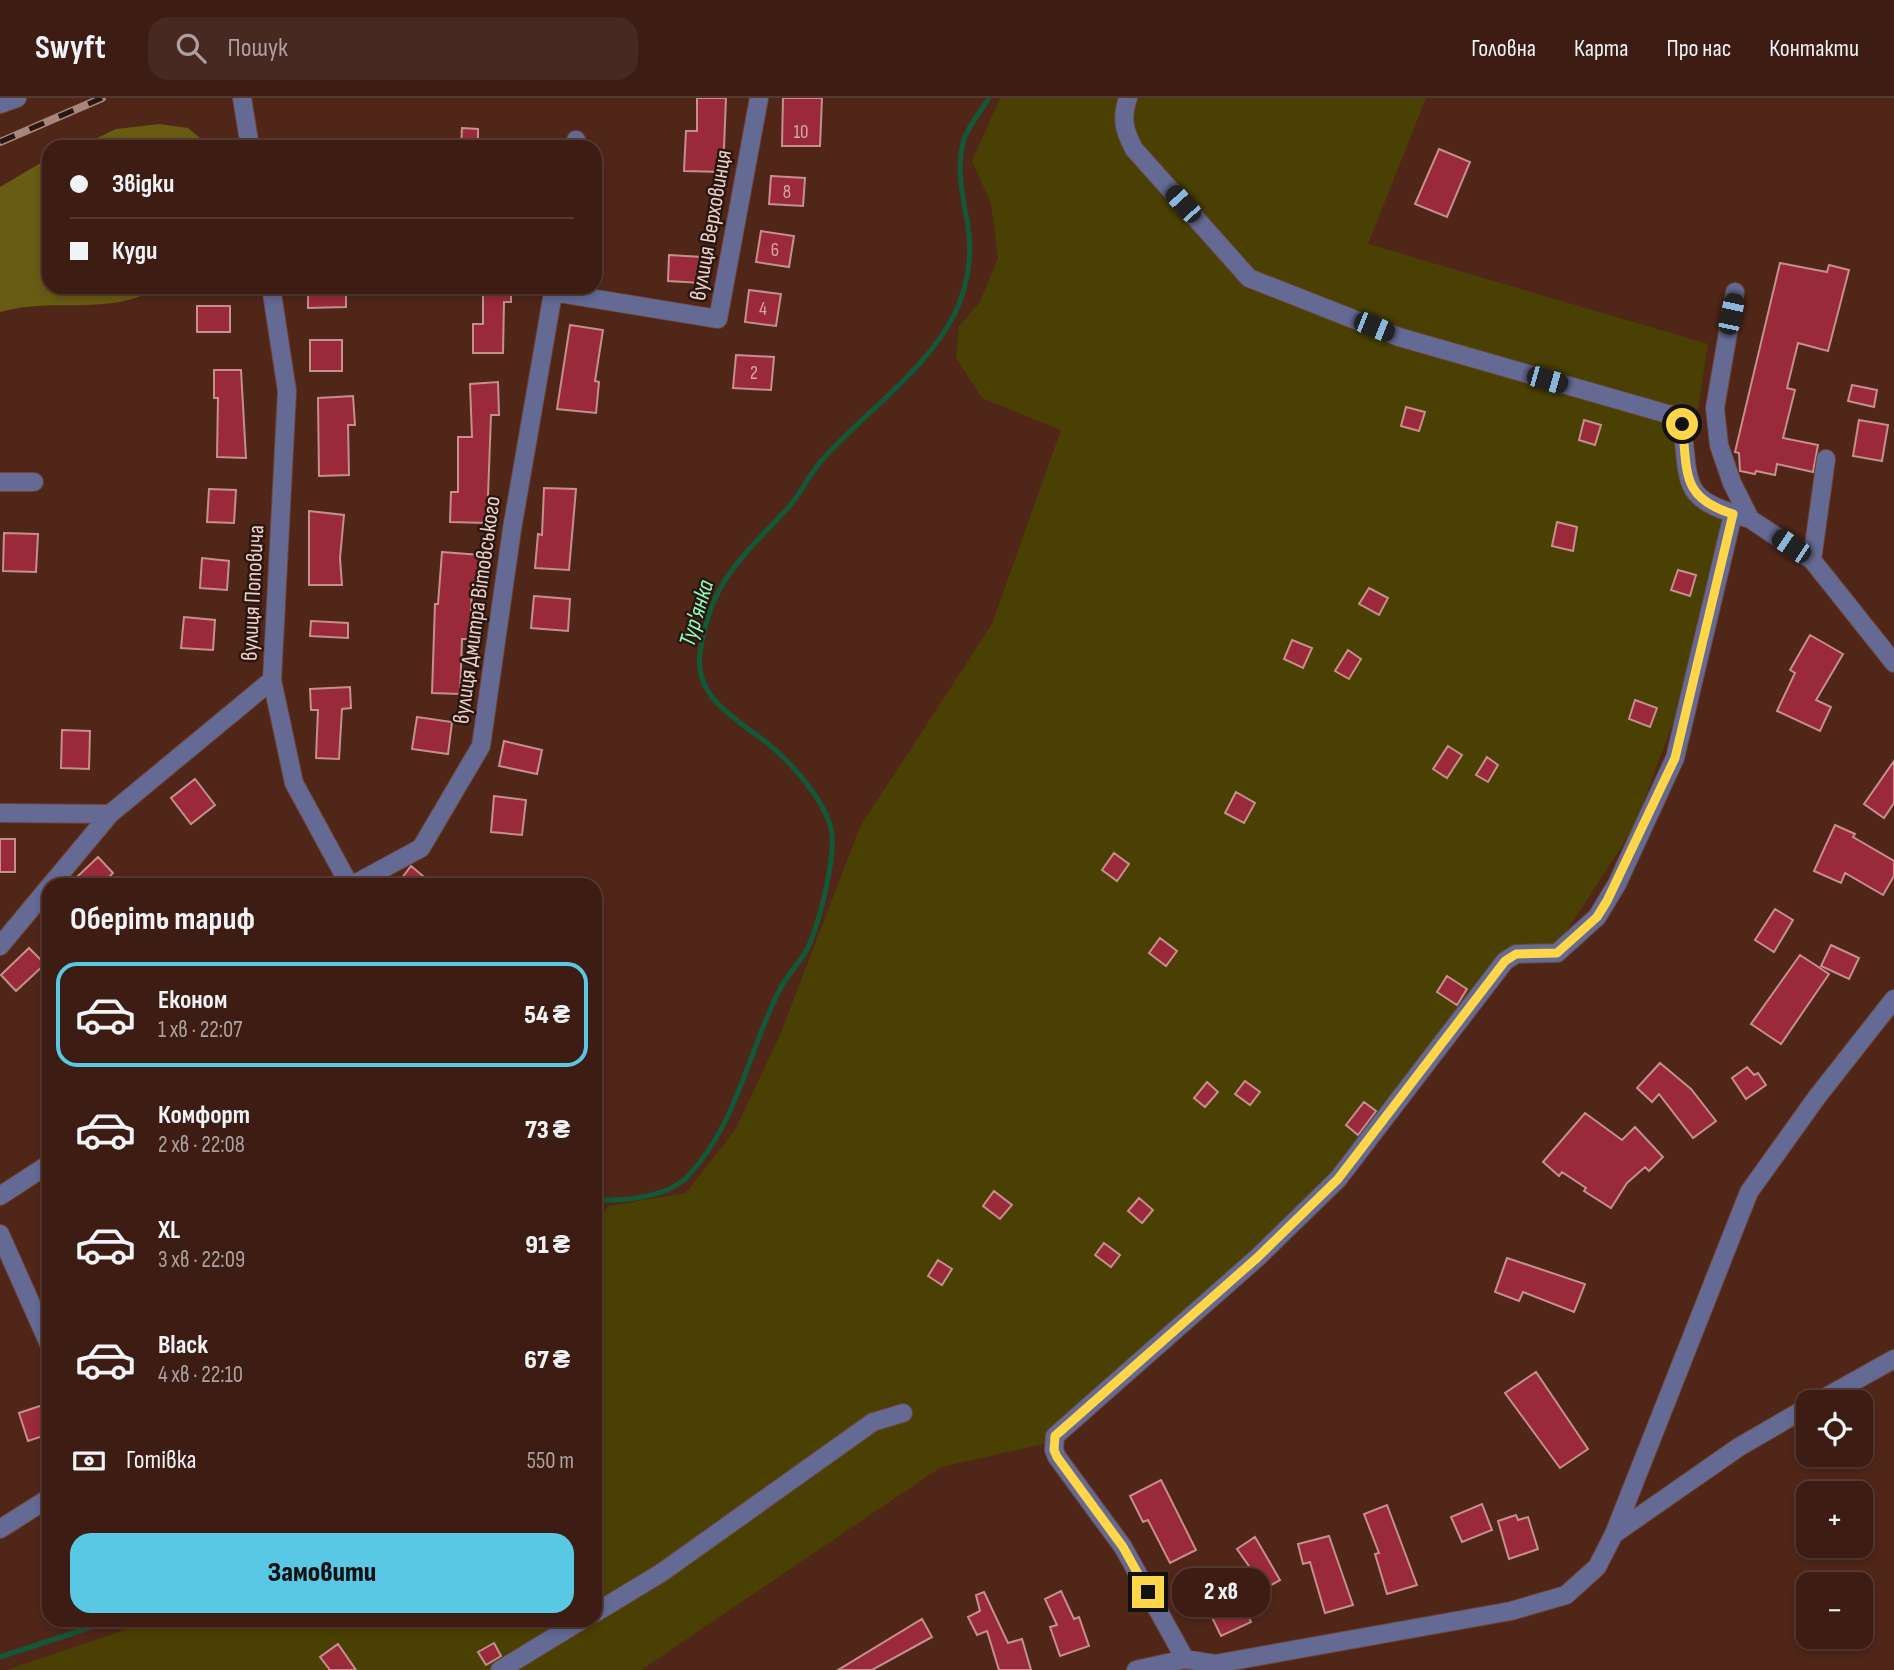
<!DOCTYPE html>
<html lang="uk">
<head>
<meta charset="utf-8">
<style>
  body { margin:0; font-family:"Sofia Sans Condensed",sans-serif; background:#472921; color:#f1f3f6; height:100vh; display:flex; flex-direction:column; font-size:26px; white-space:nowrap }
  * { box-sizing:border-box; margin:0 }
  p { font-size:23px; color:#aca1a0 }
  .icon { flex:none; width:38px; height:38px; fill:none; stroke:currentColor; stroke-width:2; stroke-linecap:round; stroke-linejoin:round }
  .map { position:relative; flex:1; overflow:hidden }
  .drawer { position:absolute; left:42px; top:780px; width:560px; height:749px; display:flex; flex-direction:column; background:#3c1c13; border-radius:21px; box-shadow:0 4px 10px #0003,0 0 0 2px #553a33 }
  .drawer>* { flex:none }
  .top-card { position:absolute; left:42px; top:42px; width:560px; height:154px; border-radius:21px; box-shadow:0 4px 10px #0003,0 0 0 2px #553a33; display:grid; align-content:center; height:154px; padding:0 28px; background:#3c1c13 }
  .controls { position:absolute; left:1796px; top:1292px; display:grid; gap:14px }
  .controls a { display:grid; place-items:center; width:77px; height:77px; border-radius:14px; background:#3c1c13; box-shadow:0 4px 10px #0003,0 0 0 2px #553a33; font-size:35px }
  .end { position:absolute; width:32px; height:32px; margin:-16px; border:9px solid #ffd54a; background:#111; box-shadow:0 0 0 4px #111 }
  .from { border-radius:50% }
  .bubble { position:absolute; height:49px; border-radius:21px; background:#3c1c13; box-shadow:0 4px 10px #0003,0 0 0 2px #553a33; font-size:23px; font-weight:800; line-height:49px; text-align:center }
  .car { position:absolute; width:21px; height:42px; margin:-21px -10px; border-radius:9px; box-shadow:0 0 5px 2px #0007; background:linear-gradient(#222 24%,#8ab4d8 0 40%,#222 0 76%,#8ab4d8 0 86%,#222 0) }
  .top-card b { display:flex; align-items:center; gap:24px; height:66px; font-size:26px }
  .top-card b+b { border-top:2px solid #553a33 }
  .top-card i { width:18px; height:18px; background:#f1f3f6 }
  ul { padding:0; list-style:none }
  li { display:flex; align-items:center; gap:21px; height:105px; margin:0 14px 10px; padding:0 14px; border:4px solid transparent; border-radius:21px }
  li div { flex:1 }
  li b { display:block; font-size:26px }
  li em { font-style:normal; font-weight:800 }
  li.active { border-color:#59c8e5 }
  li>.icon { width:63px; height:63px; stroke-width:1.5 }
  h2 { padding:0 28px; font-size:32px; line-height:84px }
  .pay { display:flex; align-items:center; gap:18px; height:77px; padding:0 28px; font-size:26px }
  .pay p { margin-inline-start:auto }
  .action { display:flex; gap:14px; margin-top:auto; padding:14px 28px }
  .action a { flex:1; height:80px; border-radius:21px; background:#59c8e5; color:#111; font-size:28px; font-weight:800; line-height:80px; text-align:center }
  header { display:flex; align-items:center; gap:42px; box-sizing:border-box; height:98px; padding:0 35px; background:#3c1c13; border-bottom:2px solid #553a33 }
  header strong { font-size:33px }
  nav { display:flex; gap:38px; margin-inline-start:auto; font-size:24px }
  .search { width:490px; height:63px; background:#472921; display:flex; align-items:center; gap:18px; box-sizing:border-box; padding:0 24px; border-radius:21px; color:#aca1a0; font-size:26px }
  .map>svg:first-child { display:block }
</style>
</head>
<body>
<header>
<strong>Swyft</strong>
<div class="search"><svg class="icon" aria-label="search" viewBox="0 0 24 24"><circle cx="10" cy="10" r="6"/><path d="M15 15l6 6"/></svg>Пошук</div>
<nav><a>Головна</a><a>Карта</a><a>Про нас</a><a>Контакти</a></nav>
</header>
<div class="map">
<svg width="1894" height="1572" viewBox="0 0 1894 1572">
  <rect width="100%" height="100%" fill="#502619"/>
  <path fill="#4b4003" d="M1000,0H1426L1368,146L1708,246L1691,354L1705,395L1739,413L1700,552L1634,729L1561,842L1510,863L1299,1129L1066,1341L941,1369L641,1572H7L151,1523L595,1522V1124L609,1108L686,1095L735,1032L780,937L860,729L992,526L1061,332L982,300L956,260L959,228L980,204L998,160L991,105L972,63Z"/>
  <path fill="#685b14" d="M160,26L188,30L211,49H78L116,31Z
    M49,60V189H160C108,220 57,198 0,214V89Z"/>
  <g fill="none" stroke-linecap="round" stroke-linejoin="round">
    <path stroke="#125938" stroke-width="5" d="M595,1102C622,1103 665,1100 686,1080C737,1028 748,953 780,891C788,875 804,861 810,845C820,821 837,755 831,731C825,702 789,662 766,644C738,622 694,600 700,556C709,486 740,461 786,412C800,398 808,378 822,362C863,316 915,281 948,228C967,197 974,158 967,122C962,94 956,70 964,41C969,27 981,13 989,0
      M0,1559L113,1522"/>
  </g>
  <path fill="#9a2a39" stroke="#c58e8f" stroke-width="2" d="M697,0H726L723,74L684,73L686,33H697Z
    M783,0H822L820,48H782Z
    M462,30L478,31V49H461Z
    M1439,51L1470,64L1447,119L1415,106Z
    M771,78L805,80L803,108L769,106Z
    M761,133L794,138L789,169L756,164Z
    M669,157L702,159L701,185L668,183Z
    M1780,165L1827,174L1829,167L1849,172L1828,253L1798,245L1787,290L1795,292L1783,340L1818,347L1813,374L1777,366L1775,377L1756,373L1755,376L1740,373L1739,355L1735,354Z
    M308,189H346V209L308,210Z
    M483,189H511V204H504L503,255H473V226H483Z
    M749,192L781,196L776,228L745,224Z
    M197,208H230V234H197Z
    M570,227L603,232L595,283L599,284L596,315L557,311Z
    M310,242H342V273H310Z
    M736,257L774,259L771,292L733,290Z
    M214,272H241L246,360L217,359L218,300H214Z
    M498,284L499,317H491L487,425L450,424L451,394H458V339H472L470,286Z
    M1852,287L1877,292L1874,309L1848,303Z
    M353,298L355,327H348L349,377L319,378L318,300Z
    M1406,309L1425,314L1419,333L1401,328Z
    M1584,322L1601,327L1595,347L1579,342Z
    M1859,322L1888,327L1882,363L1853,358Z
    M544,390L576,391L569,472L535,470L538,436L542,437Z
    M209,391L236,392L234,425L207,424Z
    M309,413L344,417L340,460L342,487H309Z
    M1557,424L1577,429L1573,453L1552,448Z
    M4,435L38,436L36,474L3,473Z
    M442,454L480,457L478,490L472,489L470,541H462L460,596L432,595L435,506H438Z
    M202,460L229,463L227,492L200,490Z
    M1678,472L1696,477L1690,498L1671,492Z
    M1369,490L1388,500L1379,517L1359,506Z
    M534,498L570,501L568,533L531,530Z
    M184,519L215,522L213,552L181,550Z
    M311,523L348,525V540L310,538Z
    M1810,537L1843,556L1816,602L1831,609L1820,633L1777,613L1795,575L1790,572Z
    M1292,542L1312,550L1303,570L1284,561Z
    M1348,552L1361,561L1349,581L1335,573Z
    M350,589L351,610L342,611L339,661L316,660L318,612H311L310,591Z
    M1635,602L1657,610L1650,629L1629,621Z
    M417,619L452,624L448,656L412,651Z
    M62,632L90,633L89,671L61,670Z
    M504,643L542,652L537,676L499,668Z
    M1448,648L1462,657L1447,680L1433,671Z
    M1487,659L1498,667L1488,684L1476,677Z
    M1894,663V705L1884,720L1864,706Z
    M195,681L215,707L191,726L171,700Z
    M1236,694L1255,705L1244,725L1225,715Z
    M494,698L526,702L522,737L491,734Z
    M1835,727L1855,736L1853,739L1894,763V778L1883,797L1845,775L1841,785L1814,773Z
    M0,741H15V774H0Z
    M1114,755L1129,766L1117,783L1102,772Z
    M98,759L113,775L100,788H87L78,778Z
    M411,768L435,788H396Z
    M1775,811L1793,822L1774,854L1755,842Z
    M1160,840L1177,853L1166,868L1149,855Z
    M1831,847L1859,860L1849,881L1821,868Z
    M29,850L45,866L16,893L1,877Z
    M1800,857L1829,876L1781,946L1751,926Z
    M1447,878L1467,891L1457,907L1437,894Z
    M1660,965L1691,991L1716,1023L1693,1040L1659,996L1652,1004L1637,990Z
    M1747,969L1754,977L1758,975L1766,987L1746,1001L1732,980Z
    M1245,983L1260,994L1250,1007L1235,996Z
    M1207,984L1218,994L1205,1009L1194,1000Z
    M1364,1004L1376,1013L1358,1037L1346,1027Z
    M1585,1015L1622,1042L1635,1029L1663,1059L1649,1073L1645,1069L1627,1085L1611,1110L1584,1093L1586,1090L1562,1074L1559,1078L1543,1064Z
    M994,1093L1012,1107L1000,1121L983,1108Z
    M1139,1100L1153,1112L1142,1125L1128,1113Z
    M1104,1145L1120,1157L1111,1169L1095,1157Z
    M1507,1160L1585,1186L1574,1214L1523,1194L1519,1203L1495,1194Z
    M938,1162L952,1171L942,1187L928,1178Z
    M1536,1274L1588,1351L1560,1370L1505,1295Z
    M49,1305V1336L28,1343L19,1315Z
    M1161,1382L1196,1452L1170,1465L1148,1422L1143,1424L1130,1398Z
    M1482,1406L1492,1432L1462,1444L1451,1419Z
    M1387,1407L1417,1487L1387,1496L1375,1456L1379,1455L1364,1416Z
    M1516,1417L1518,1422L1528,1419L1538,1451L1509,1461L1498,1423Z
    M1329,1438L1353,1507L1325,1515L1310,1464L1303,1466L1298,1446Z
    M1255,1439L1280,1482L1255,1496L1243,1476L1251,1471L1237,1451Z
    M1061,1493L1074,1521L1079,1519L1089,1548L1060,1558L1050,1529L1057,1527L1045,1501Z
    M1237,1493L1251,1524L1221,1538L1206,1507Z
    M984,1494L1008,1545L1022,1541L1031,1572H999L987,1533L977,1537L968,1519L980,1513L976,1497Z
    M922,1521L932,1539L872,1572H838Z
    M494,1545L501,1558L486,1567L478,1554Z
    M338,1546L356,1572H330L320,1559Z"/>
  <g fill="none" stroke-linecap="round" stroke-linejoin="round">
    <defs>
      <path id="minor" d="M242,0L250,49
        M1128,0C1121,21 1124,32 1134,51L1249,180L1399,239L1671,317L1682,326C1690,393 1681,400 1750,421
        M0,6L17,0
        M575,49L576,42
        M271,189L287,293L272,582L294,685L350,788
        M553,194L718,221L759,0
        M1735,194L1715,310L1719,347L1732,385L1750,421L1812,462L1894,565
        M0,384H34
        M1812,462L1826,361
        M0,715L110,716L272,582
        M50,788L110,716
        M351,788L421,750L481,648L512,431L554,189
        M0,848L49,789
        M0,1098L49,1066
        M0,1136L49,1246
        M1817,1304L1894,1261
        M0,1431L49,1400
        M1614,1436L1739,1349L1808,1309
        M595,1515L661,1475L873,1324L903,1315
        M1185,1561L1123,1449L1057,1359L1054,1352L1055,1338L1258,1159L1338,1081L1505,863L1516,856L1557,855L1597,819L1617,786L1675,660L1733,416
        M500,1572L582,1522
        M1136,1572L1185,1561L1215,1566L1511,1513L1566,1497L1597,1469L1614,1436L1749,1094L1817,999L1894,901"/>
    </defs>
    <use href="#minor" stroke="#6c4538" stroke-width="20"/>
    <use href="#minor" stroke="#646a94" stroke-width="18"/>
    <defs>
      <path id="rail" d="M0,44L102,0"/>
    </defs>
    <use href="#rail" stroke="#a8867c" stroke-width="8"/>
    <use href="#rail" stroke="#291610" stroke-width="5" stroke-dasharray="16" stroke-linecap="butt"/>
  </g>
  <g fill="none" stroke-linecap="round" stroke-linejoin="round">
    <path stroke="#ffd54a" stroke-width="9" d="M1148,1494L1123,1449L1057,1359L1054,1352L1055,1338L1258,1159L1338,1081L1505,863L1516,856L1557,855L1597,819L1607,803L1675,660L1733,416C1680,400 1688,374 1682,326"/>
  </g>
  <g text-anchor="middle" stroke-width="5" stroke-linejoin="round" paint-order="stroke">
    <g font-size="19" fill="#d8a6a4">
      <text x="801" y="40">10</text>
      <text x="787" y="100">8</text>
      <text x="775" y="158">6</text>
      <text x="763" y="217">4</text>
      <text x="754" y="281">2</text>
    </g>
    <g font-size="23" fill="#ecd0c8" stroke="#291610">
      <text transform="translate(710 127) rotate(-80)" y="8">вулиця Верховинця</text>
      <text transform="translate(252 495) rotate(-87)" y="8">вулиця Поповича</text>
      <text transform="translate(476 512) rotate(-82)" y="8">вулиця Дмитра Вітовського</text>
    </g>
    <g font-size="24" font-style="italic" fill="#8affbe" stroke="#291610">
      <text transform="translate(696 515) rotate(-73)" y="8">Тур'янка</text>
    </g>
  </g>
</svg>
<div class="controls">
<a><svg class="icon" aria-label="locate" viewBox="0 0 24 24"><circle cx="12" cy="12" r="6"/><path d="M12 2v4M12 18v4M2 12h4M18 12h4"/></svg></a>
<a>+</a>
<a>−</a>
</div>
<i class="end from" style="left:1682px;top:326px"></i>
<i class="end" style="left:1148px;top:1494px"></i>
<div class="bubble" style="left:1172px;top:1470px;width:98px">2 хв</div>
<i class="car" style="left:1183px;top:106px;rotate:318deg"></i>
<i class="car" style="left:1731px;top:216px;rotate:12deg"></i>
<i class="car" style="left:1374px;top:229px;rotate:112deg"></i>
<i class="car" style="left:1547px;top:282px;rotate:106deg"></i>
<i class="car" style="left:1791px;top:448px;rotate:304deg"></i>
<div class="top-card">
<b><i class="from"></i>Звідки</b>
<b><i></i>Куди</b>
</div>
<section class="drawer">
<h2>Оберіть тариф</h2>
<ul>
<li class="active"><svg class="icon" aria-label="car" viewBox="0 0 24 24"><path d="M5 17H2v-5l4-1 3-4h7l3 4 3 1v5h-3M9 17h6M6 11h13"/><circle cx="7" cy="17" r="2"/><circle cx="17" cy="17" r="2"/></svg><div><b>Економ</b><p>1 хв · 22:07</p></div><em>54 ₴</em></li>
<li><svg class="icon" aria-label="car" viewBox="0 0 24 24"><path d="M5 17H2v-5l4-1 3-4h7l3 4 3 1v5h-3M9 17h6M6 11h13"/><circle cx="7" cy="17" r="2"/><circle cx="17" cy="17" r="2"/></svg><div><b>Комфорт</b><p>2 хв · 22:08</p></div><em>73 ₴</em></li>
<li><svg class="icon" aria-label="car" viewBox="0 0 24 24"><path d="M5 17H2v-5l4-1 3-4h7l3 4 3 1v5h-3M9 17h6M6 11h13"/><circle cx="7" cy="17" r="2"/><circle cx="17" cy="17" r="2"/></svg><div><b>XL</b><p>3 хв · 22:09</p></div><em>91 ₴</em></li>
<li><svg class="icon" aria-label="car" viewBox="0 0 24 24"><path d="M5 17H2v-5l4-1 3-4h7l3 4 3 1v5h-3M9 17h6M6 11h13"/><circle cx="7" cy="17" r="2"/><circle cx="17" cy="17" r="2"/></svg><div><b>Black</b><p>4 хв · 22:10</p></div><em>67 ₴</em></li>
</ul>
<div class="pay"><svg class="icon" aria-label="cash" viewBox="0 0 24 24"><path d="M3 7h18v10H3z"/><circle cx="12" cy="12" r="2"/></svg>Готівка<p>550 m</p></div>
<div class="action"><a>Замовити</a></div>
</section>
</div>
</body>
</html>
